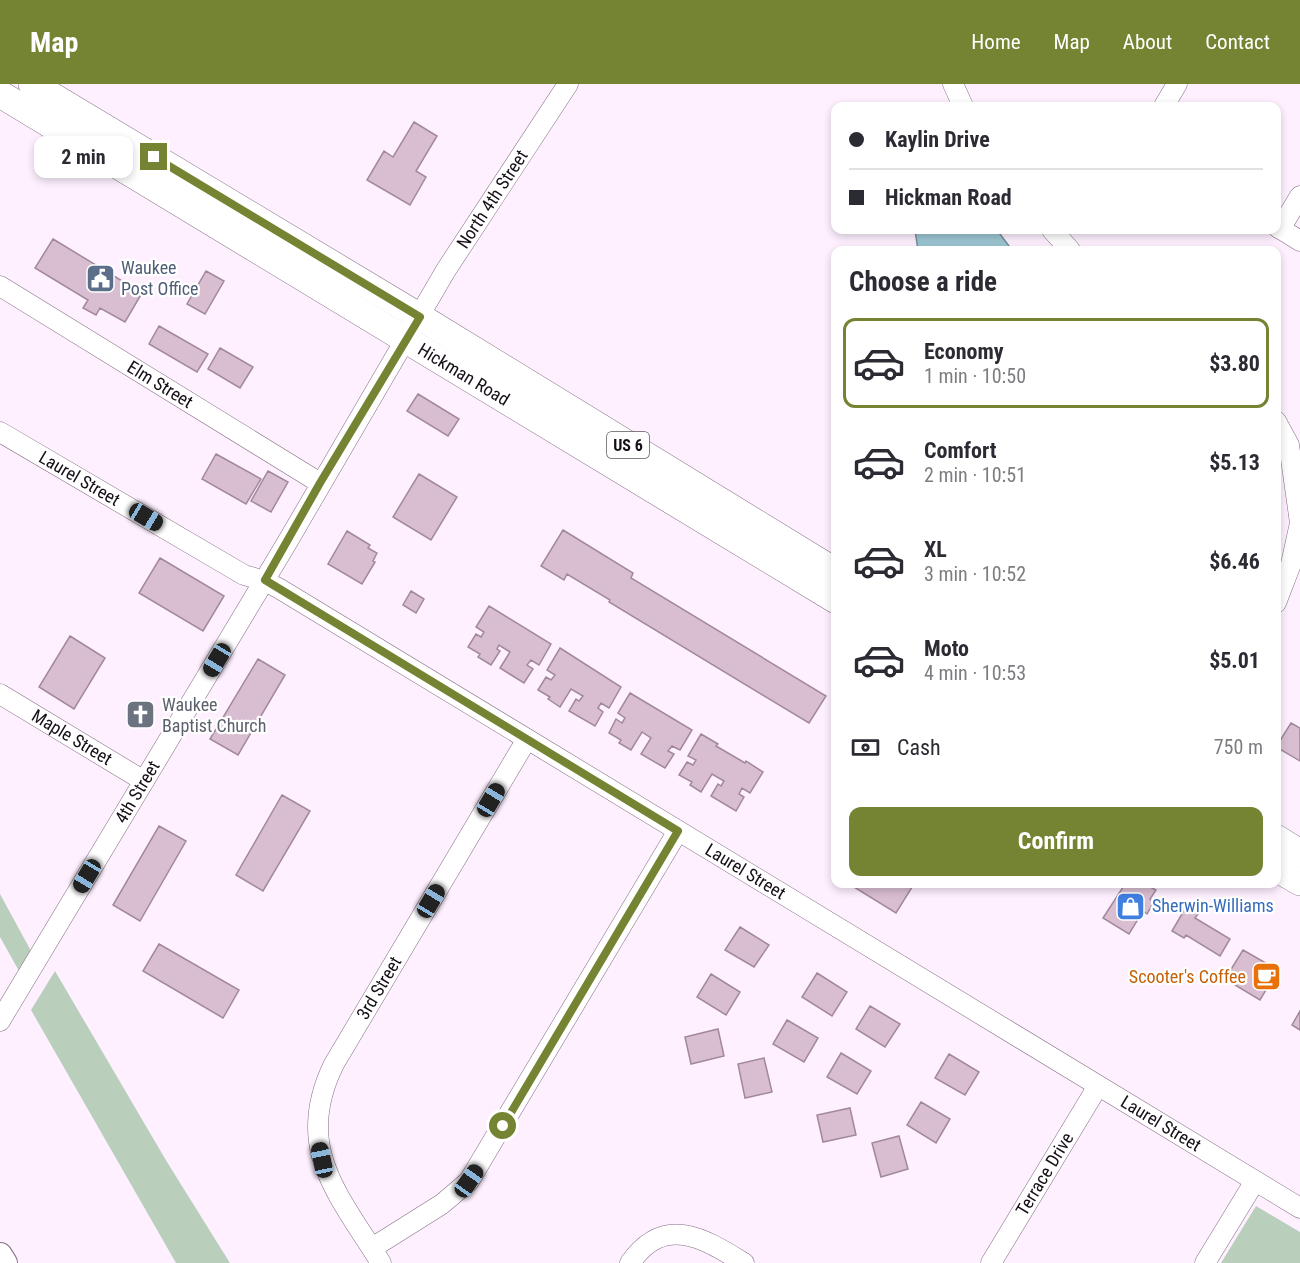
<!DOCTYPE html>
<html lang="en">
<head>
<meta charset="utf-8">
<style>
  body { margin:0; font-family:"Roboto Condensed",sans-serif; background:#f2f2f3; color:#2b2b33; height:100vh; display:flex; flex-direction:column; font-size:22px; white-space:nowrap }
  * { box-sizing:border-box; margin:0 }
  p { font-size:20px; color:#7c7c81 }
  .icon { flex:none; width:33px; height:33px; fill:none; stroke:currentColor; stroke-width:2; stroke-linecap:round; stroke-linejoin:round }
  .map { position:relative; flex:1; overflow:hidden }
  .sheet { position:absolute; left:831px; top:162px; width:450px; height:642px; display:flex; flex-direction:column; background:#fff; border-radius:12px; box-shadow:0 3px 9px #0003 }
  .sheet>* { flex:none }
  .guide { position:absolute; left:831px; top:18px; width:450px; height:132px; border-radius:12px; box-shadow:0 3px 9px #0003; display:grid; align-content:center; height:132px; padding:0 18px; background:#fff }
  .end { position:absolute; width:27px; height:27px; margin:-14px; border:8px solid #758433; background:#fff; box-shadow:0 0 0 3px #fff }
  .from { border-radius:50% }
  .bubble { position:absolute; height:42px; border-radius:12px; background:#fff; box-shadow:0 3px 9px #0003; font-size:20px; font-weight:700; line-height:42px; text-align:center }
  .car { position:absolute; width:18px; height:36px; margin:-18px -9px; border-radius:8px; box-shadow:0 0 4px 2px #0007; background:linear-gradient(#222 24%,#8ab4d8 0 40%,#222 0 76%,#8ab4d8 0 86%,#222 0) }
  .guide b { display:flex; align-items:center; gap:21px; height:57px; font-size:22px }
  .guide b+b { border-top:2px solid #e1e1e2 }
  .guide i { width:15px; height:15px; background:#2b2b33 }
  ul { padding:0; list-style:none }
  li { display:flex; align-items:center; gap:18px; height:90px; margin:0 12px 9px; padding:0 6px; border:3px solid transparent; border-radius:12px }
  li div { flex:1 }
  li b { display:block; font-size:22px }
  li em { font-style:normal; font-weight:700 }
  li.on { border-color:#758433 }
  li>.icon { width:54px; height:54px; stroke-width:1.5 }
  h2 { padding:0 18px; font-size:27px; line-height:72px }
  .pay { display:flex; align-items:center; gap:15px; height:66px; padding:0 18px; font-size:22px }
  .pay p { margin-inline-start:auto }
  .button { display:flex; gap:12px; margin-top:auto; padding:12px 18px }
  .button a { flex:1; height:69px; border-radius:12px; background:#758433; color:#fff; font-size:24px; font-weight:700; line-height:69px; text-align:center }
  header { display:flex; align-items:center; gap:36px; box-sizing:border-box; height:84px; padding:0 30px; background:#758433; color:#fff }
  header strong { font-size:28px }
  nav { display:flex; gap:33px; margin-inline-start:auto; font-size:21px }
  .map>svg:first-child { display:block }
</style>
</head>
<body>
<header>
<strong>Map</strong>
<nav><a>Home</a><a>Map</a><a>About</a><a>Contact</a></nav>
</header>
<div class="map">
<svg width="1300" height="1179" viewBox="0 0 1300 1179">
  <rect width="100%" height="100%" fill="#fef0ff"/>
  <path fill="#b9cfbc" d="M0,810L31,867L19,887L0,853Z
    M55,887L167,1078L230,1179H176L31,926Z
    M1256,1122L1300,1148V1179H1221Z"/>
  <path fill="#9cc5d2" stroke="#748e9a" stroke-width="1.5" d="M915,146H997L1012,166H918Z"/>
  <path fill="#d9bed1" stroke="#a2889b" stroke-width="1.5" d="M414,38L437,52L416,87L426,93L410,121L367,96L384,67L393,73Z
    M53,155L142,209L125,238L100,224L96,231L83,224L88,216L35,184Z
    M206,187L224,197L205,230L187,220Z
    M159,242L208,270L197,288L149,260Z
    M220,264L253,283L240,304L208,285Z
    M418,310L459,335L448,352L407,327Z
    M216,370L261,395L246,420L202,395Z
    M268,387L288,398L271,428L251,417Z
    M419,390L457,413L431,456L393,433Z
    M563,446L633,489L631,494L826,612L809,639L609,518L610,516L567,490L564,496L541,482Z
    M347,447L370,461L368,464L377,469L373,477L375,478L362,500L328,480Z
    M160,474L224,512L203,547L139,509Z
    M411,507L424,515L416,529L403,521Z
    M489,522L551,560L539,581L531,576L527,581L533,585L524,599L500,584L510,568L499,561L497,565L500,567L491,581L478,573L480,570L468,563L476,550L481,553L484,548L476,543Z
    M70,552L105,574L74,625L39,603Z
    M560,564L621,603L609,624L601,619L598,624L603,628L595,642L569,627L576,615L579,617L583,612L571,605L560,623L548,615L550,613L538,606L546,593L551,596L555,591L547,586Z
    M258,575L285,591L238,671L210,655Z
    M630,609L692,646L680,666L672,662L668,667L674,670L665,684L641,670L651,654L642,648L631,666L619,659L621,656L609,649L616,635L622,639L625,634L618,629Z
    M1291,639L1300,644V677L1276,663Z
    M701,650L718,660L716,662L745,679L746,677L763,688L750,709L742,704L739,710L744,713L736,727L711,712L718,700L721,702L724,697L712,690L701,708L690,701L692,698L679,691L687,678L693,681L696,676L688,672Z
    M282,711L310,727L263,807L236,791Z
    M159,742L186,757L140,837L113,821Z
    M849,800H914L896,829Z
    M1125,800H1153L1154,801L1152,804L1156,806L1150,815L1154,818L1147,830L1143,827L1129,850L1103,834Z
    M1186,823L1198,830L1195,834L1230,855L1220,872L1186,851L1184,854L1172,847Z
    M740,843L769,861L754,883L725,866Z
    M159,860L239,906L223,934L143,887Z
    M1243,866L1278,886L1260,916L1225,895Z
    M817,889L847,908L832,932L802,913Z
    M711,890L740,908L726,931L697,913Z
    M870,922L900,940L885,963L856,945Z
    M1300,927V946L1292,941Z
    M787,936L818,954L804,978L773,960Z
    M718,945L724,972L691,980L685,953Z
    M841,969L871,987L857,1010L827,993Z
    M949,970L979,988L965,1011L935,994Z
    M764,974L772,1008L745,1014L738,980Z
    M921,1018L950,1035L936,1059L907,1041Z
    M850,1024L856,1051L823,1058L817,1031Z
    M899,1052L908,1085L881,1093L872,1059Z"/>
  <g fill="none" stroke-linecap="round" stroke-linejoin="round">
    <defs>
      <g id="minor">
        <path d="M953,0L963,22"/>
        <path d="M1164,22L1177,0"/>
        <path d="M1276,142L1300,157"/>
        <path d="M1280,145L1300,112"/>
        <path d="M1052,146L1070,166"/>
        <path id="s1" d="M0,202L320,399"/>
        <path d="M1276,337L1289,361L1300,439L1291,480L1276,519"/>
        <path id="s2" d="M0,348L244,491L265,497L280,505L1300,1124"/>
        <path id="s3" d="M0,610L144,697"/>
        <path id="s4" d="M0,937L285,462L446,186L568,0"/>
        <path d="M372,1164L442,1120L469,1097L678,747"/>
        <path id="s5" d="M381,1179C338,1110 293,1063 334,980L527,655"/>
        <path d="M630,1179C665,1129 705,1155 744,1179"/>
        <path id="s6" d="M991,1179L1098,1002"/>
        <path d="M1205,1179L1255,1097"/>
      </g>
      <path id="major" d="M0,1171L5,1179"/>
      <g id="highway">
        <path d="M32,0L420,233L836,488"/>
        <path id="s7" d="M0,10L836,516"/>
        <path d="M1276,754L1300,769"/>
        <path d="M1276,784L1300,798"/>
      </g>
    </defs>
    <use href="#minor" stroke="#826e84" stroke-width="21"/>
    <use href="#major" stroke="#826e84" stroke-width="26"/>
    <use href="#highway" stroke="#826e84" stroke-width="28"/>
    <use href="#minor" stroke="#fff" stroke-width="20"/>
    <use href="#major" stroke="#fff" stroke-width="24"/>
    <use href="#highway" stroke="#fff" stroke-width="27"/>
  </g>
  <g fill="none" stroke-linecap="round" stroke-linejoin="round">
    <path stroke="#758433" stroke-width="8" d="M154,73L420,233L320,399L265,496L678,747L503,1042"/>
  </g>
  <defs>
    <symbol id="civic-square" viewBox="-11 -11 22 22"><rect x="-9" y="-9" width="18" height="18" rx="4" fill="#5c6f8a" stroke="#fff"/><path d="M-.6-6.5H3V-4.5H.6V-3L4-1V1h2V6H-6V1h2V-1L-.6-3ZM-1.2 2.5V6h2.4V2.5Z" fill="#fff"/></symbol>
    <symbol id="church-square" viewBox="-11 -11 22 22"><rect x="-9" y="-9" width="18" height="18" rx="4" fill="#6b7280" stroke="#fff"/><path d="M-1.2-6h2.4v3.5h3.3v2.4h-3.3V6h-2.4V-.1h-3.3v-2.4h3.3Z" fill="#fff"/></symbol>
    <symbol id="shop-square" viewBox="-11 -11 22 22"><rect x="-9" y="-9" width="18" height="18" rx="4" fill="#3f7fe0" stroke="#fff"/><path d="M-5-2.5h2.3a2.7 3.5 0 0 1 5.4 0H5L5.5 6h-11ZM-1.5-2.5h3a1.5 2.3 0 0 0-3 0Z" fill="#fff"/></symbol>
    <symbol id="cafe-square" viewBox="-11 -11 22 22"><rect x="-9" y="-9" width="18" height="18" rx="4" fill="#e8710a" stroke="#fff"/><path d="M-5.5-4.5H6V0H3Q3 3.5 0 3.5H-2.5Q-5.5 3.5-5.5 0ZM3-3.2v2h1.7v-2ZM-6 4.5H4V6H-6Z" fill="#fff"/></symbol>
  </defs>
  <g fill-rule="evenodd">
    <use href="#civic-square" x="84" y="178" width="33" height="33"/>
    <use href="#church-square" x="124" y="614" width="33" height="33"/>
    <use href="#shop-square" x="1114" y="806" width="33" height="33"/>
    <use href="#cafe-square" x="1250" y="876" width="33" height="33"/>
  </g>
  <g text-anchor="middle" stroke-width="4.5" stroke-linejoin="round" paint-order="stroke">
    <rect fill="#fff" stroke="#5c575d" stroke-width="1.5" x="607" y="348" width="42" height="26" rx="4.5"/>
    <g font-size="16" font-weight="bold" fill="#160f17">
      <text x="628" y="367">US 6</text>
    </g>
    <g font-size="18" fill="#160f17" stroke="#fff">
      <text dy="6" stroke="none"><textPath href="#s4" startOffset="958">North 4th Street</textPath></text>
      <text dy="6" stroke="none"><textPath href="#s7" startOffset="542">Hickman Road</textPath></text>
      <text dy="6" stroke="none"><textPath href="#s1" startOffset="188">Elm Street</textPath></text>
      <text dy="6" stroke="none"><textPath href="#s2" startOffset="92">Laurel Street</textPath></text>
      <text dy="6" stroke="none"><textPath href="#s3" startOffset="84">Maple Street</textPath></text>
      <text dy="6" stroke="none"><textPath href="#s4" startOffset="267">4th Street</textPath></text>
      <text dy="6" stroke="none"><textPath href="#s2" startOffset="866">Laurel Street</textPath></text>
      <text dy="6" stroke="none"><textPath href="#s5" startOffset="306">3rd Street</textPath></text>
      <text dy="6" stroke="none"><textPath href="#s2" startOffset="1352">Laurel Street</textPath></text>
      <text dy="6" stroke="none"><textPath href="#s6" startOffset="104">Terrace Drive</textPath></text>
    </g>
    <g font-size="18" fill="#4e5e75" stroke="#fff" text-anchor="start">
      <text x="121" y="190">Waukee<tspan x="121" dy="21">Post Office</tspan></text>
    </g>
    <g font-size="18" fill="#5b616d" stroke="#fff" text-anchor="start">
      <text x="162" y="627">Waukee<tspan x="162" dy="21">Baptist Church</tspan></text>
    </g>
    <g font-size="18" fill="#366cbe" stroke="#fff" text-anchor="start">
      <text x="1152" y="828">Sherwin-Williams</text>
    </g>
    <g font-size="18" fill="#c56008" stroke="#fff" text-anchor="end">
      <text x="1246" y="899">Scooter's Coffee</text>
    </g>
  </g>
</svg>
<i class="end from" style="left:503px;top:1042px"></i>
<i class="end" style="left:154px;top:73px"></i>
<div class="bubble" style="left:34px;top:52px;width:99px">2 min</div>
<i class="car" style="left:146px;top:433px;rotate:121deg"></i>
<i class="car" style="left:217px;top:576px;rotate:211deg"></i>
<i class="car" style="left:491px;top:716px;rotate:31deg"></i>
<i class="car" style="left:87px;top:792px;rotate:211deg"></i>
<i class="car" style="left:431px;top:817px;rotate:31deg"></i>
<i class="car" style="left:322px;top:1076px;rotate:348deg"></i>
<i class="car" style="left:469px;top:1097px;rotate:35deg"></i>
<div class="guide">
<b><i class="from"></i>Kaylin Drive</b>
<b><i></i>Hickman Road</b>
</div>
<section class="sheet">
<h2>Choose a ride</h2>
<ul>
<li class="on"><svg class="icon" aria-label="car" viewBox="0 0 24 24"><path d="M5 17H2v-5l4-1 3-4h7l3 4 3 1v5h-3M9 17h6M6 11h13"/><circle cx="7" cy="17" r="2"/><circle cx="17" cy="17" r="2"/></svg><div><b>Economy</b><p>1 min · 10:50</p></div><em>$3.80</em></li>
<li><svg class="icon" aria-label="car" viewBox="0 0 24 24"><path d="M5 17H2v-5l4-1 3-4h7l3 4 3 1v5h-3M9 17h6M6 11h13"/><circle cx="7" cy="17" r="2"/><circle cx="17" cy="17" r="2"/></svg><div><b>Comfort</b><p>2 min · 10:51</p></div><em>$5.13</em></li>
<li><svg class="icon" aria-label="car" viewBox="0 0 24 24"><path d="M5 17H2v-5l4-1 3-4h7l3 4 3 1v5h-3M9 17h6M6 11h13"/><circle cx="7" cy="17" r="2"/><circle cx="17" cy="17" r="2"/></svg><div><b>XL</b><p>3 min · 10:52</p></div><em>$6.46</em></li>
<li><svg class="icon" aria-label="car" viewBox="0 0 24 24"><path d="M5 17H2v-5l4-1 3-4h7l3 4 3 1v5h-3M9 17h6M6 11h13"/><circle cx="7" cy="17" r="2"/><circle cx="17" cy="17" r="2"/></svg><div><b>Moto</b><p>4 min · 10:53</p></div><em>$5.01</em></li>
</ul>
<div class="pay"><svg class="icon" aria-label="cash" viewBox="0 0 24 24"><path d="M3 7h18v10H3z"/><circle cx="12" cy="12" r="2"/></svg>Cash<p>750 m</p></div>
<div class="button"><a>Confirm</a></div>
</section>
</div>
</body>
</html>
